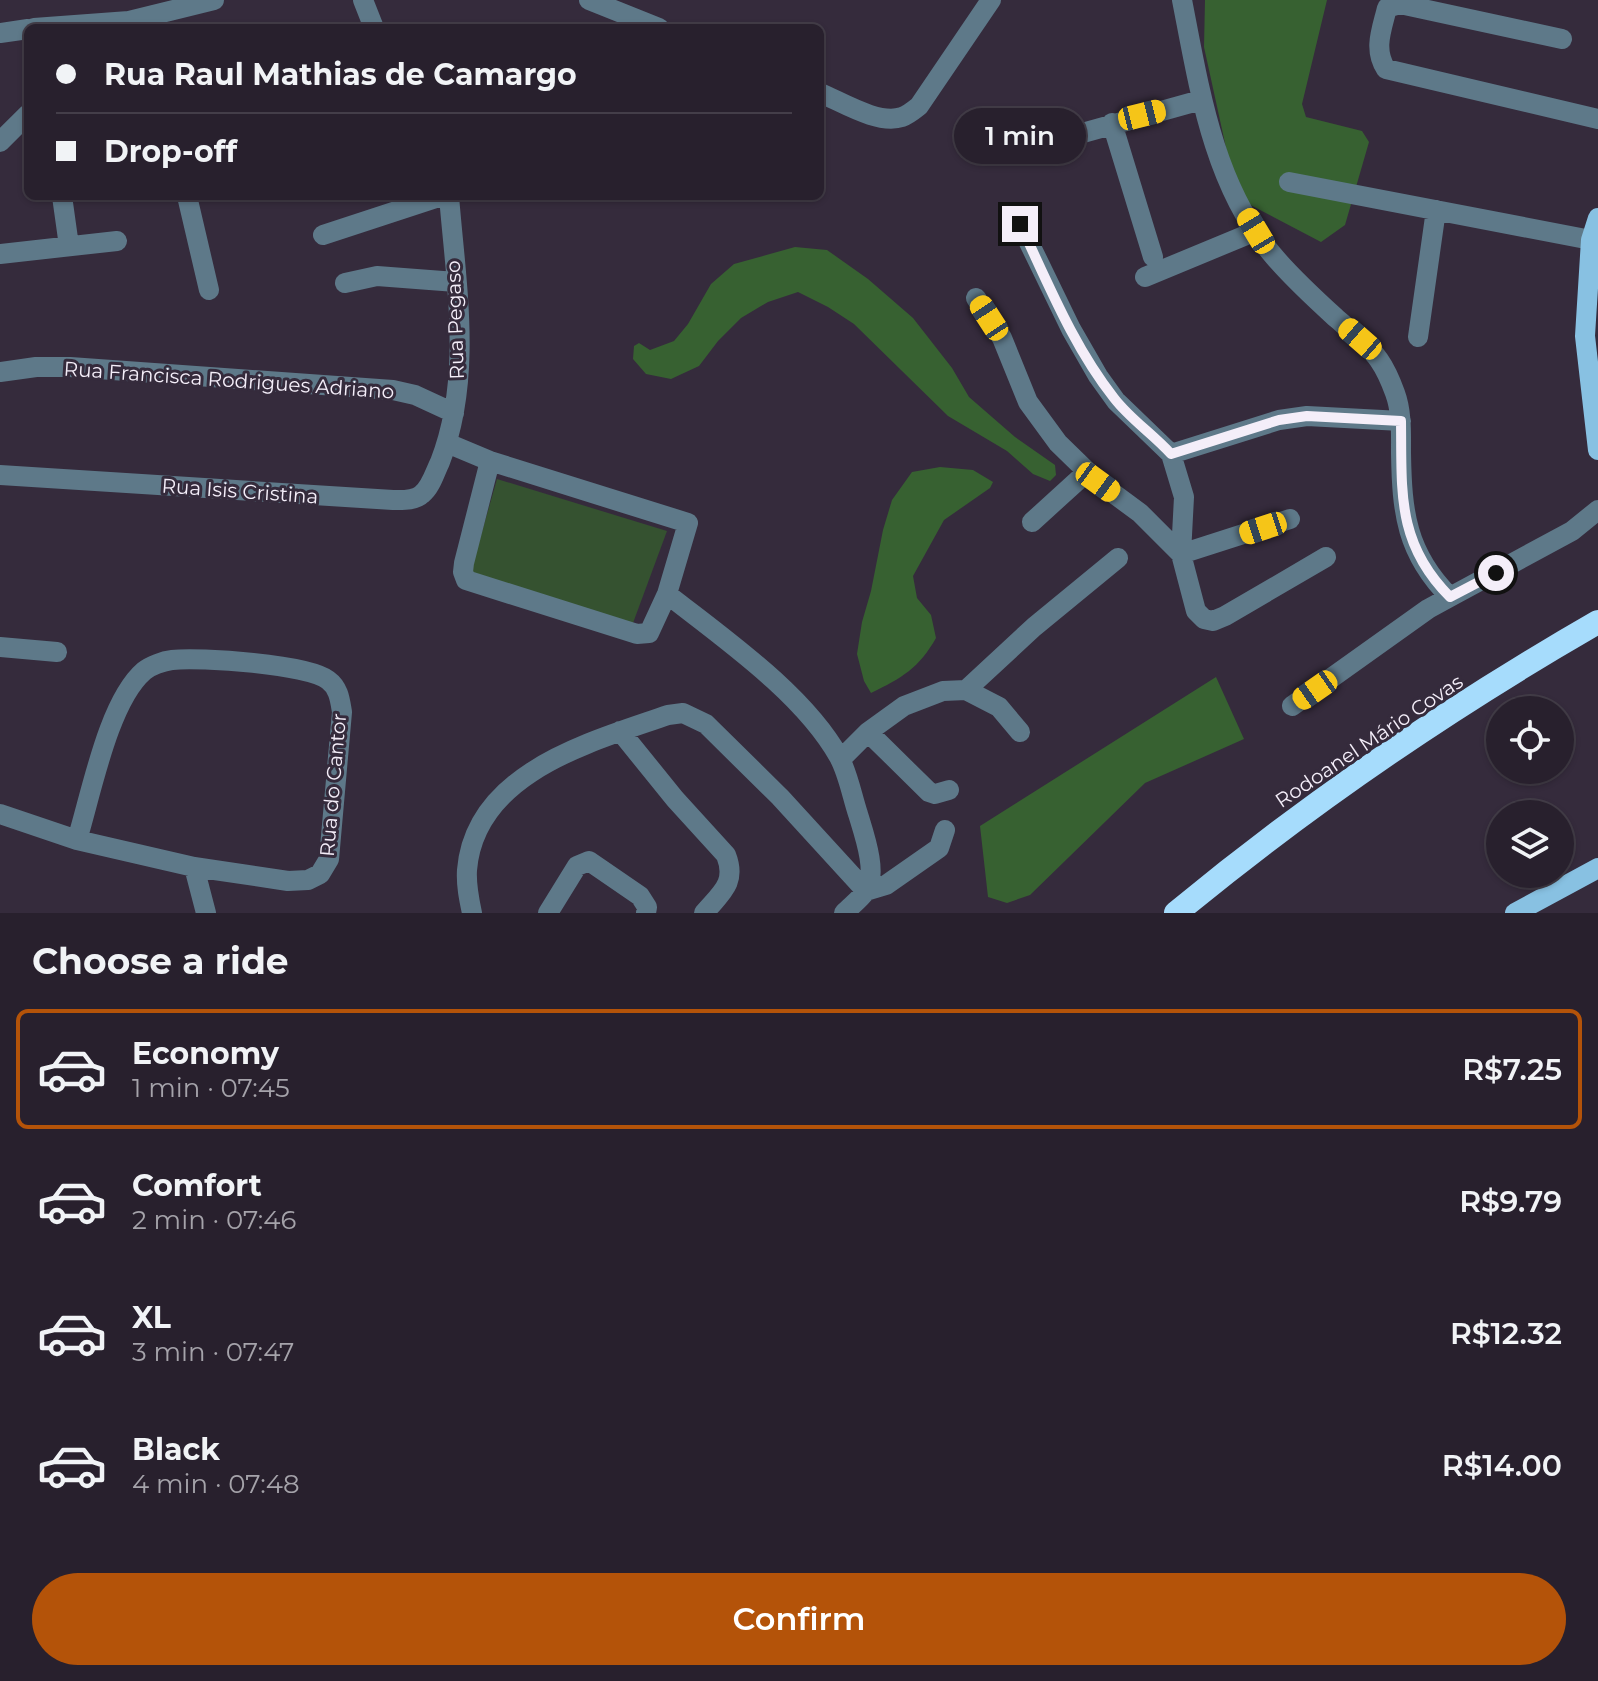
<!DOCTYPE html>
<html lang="en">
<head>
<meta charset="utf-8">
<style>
  body { margin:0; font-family:Montserrat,sans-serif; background:#342d39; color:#f1f3f6; height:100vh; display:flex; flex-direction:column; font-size:30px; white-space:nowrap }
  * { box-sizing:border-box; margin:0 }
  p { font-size:26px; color:#a5a3aa }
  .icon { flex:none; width:44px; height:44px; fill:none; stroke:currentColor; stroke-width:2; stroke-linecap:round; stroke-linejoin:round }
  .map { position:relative; height:913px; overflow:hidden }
  .panel { display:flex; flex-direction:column; background:#28202d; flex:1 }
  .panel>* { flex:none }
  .guide { position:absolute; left:24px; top:24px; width:800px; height:176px; border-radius:12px; box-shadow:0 2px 6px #0004,0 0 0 2px #443e49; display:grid; align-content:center; height:176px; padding:0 32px; background:#28202d }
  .tools { position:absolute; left:1486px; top:696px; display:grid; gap:16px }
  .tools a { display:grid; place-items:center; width:88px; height:88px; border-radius:50%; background:#28202d; box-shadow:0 2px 6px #0004,0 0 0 2px #443e49; font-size:40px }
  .end { position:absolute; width:36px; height:36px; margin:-18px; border:10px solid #f4eef9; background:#111; box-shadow:0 0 0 4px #111 }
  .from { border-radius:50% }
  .bubble { position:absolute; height:56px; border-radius:28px; background:#28202d; box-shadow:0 2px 6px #0004,0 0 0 2px #443e49; font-size:26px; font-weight:600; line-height:56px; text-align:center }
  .car { position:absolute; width:24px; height:48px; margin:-24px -12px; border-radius:10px; box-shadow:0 0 6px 2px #0007; background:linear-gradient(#f5c518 24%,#345 0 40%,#f5c518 0 76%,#345 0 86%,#f5c518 0) }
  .guide b { display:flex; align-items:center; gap:28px; height:76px; font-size:30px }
  .guide b+b { border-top:2px solid #443e49 }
  .guide i { width:20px; height:20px; background:#f1f3f6 }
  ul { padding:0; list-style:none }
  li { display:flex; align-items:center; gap:24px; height:120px; margin:0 16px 12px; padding:0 16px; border:4px solid transparent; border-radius:12px }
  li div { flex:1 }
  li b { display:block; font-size:30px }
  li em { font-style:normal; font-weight:600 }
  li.current { border-color:#b45309 }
  li>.icon { width:72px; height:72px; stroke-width:1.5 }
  h2 { padding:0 32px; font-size:36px; line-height:96px }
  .button { display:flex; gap:16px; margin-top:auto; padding:16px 32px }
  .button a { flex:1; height:92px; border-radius:48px; background:#b45309; color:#fff; font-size:32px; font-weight:600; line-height:92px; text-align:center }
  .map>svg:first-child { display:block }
</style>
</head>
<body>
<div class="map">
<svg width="1598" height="913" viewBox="0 0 1598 913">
  <rect width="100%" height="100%" fill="#352b3c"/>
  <path fill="#355230" d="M497,479L667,531L633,623L470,574Z"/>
  <path fill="#376131" d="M1205,0H1327L1302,104L1306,117L1362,131L1369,142L1345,225L1321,242L1237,198L1204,47Z
    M795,247L827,250L868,279L913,318L952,368L969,397L1015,437L1055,465L1056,475L1050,481L1033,474L1007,451L948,416L854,324L828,307L798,292L768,302L741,318L718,341L699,366L671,379L646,374L633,359L634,346L639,343L650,350L674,341L688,324L711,284L734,264Z
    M940,467L973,470L993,482L990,488L944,520L913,576L917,598L931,615L936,638C919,668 902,678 871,693L864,681L857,654L862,622L871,591L883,530L892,500L912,472Z
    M1216,677L1244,739L1145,783L1030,895L1007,903L988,897L980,826Z"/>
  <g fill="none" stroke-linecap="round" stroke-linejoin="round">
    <path stroke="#5e7989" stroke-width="20" d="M363,0L374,28
      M589,0L659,28
      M1182,0C1199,87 1213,184 1272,254C1291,277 1314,298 1336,318C1351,331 1368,344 1379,360C1386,370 1391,382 1395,393C1402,412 1401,433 1401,453C1402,512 1406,553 1450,597L1572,531L1598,510
      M34,28L129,21L214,0
      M0,33L28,29
      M1562,39L1400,4L1387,8C1382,29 1373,49 1386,69L1598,119
      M820,93C842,102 878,125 902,117C908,115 914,110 919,106L991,0
      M1112,123L1153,257
      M1079,134L1201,100
      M0,142L28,114
      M1289,182L1591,240L1598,238
      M62,196L69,246
      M187,196L209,290
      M1020,224L1071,329L1098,376L1116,401L1171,454L1184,497L1181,554L1196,611L1204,619L1213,621L1225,616L1326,557
      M323,235L442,196
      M0,254L117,241
      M1145,277L1256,231
      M345,283L377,276L456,282
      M976,298L1002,338L1028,402L1058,443L1098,482L1140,513L1181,554L1290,519
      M1418,337L1436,210
      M0,372L36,367H70L393,390L415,395L454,413
      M447,443L490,461L688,523L667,594L649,633L637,634L466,580L463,572L464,563L490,461
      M1171,454L1279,420L1307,416L1401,421
      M0,475L393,500C402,500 415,501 422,494C431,487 435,472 440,462C473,377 456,284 449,196
      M1032,522L1087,472
      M667,594C723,638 804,694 839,757C848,773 852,796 858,814C864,834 878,873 866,891C860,899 851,906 844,913
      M0,647L57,652
      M966,690L999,707L1020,732
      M1292,706L1428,609L1450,597
      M620,731L675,799L726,855C737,883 721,893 704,913
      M868,732L929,792L935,794L949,790
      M841,759L868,732L904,706L943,691L966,690L1034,627L1118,558
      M0,814L77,840L194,867L288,881L308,880L320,874L329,859L342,712C340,700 339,688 328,680C308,664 200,657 172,660C163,661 150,666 144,671C108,702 91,795 77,840
      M194,867L206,913
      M472,913C469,899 466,885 467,870C475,772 591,742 668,715L683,713L706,724L780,797L866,891L886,885L939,848L945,830
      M548,913L577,866L589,861L640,896L647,907L646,913"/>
    <path stroke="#88c1e2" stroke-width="20" d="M1598,218L1591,240L1585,336L1598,450
      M1515,913L1598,868"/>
    <path stroke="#a6dcfc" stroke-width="24" d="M1176,913C1308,804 1450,707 1598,622"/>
  </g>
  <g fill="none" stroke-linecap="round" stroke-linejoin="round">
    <path stroke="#f4eef9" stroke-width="10" d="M1020,224C1048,283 1073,346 1114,398C1130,419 1153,434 1171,454L1279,420L1307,416L1401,421C1402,491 1396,543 1450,597L1496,573"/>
  </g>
  <g text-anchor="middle" stroke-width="6" stroke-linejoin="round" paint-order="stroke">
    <g font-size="20" fill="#f4eef9" stroke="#352b3c">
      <text transform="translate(455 320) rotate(-92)" y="7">Rua Pegaso</text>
      <text transform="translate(229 380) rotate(4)" y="7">Rua Francisca Rodrigues Adriano</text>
      <text transform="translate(240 491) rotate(4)" y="7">Rua Isis Cristina</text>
      <text transform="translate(1369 741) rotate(-34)" y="7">Rodoanel Mário Covas</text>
      <text transform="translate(333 785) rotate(-85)" y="7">Rua do Cantor</text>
    </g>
  </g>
</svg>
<div class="tools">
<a><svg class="icon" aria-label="locate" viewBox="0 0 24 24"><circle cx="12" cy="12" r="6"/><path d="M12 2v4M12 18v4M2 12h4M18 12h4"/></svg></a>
<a><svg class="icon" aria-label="layers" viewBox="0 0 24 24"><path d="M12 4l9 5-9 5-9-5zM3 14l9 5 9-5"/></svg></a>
</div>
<i class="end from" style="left:1496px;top:573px"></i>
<i class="end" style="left:1020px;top:224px"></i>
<div class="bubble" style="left:954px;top:108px;width:132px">1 min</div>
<i class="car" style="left:1142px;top:115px;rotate:76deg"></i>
<i class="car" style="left:1256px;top:231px;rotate:329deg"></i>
<i class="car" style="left:989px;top:318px;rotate:327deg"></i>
<i class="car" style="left:1360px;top:339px;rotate:311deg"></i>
<i class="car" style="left:1098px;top:482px;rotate:126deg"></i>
<i class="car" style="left:1263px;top:528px;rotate:252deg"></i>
<i class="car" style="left:1315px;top:690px;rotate:235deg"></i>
<div class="guide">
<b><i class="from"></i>Rua Raul Mathias de Camargo</b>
<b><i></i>Drop-off</b>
</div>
</div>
<section class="panel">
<h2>Choose a ride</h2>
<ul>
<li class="current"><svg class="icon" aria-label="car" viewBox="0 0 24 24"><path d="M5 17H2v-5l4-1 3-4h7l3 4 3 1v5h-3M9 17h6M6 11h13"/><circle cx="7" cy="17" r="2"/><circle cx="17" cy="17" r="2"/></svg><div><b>Economy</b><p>1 min · 07:45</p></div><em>R$7.25</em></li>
<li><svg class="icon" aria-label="car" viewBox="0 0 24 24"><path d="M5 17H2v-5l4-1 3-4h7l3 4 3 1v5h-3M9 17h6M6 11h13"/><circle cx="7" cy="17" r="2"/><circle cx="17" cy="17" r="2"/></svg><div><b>Comfort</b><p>2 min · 07:46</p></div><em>R$9.79</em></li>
<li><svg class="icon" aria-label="car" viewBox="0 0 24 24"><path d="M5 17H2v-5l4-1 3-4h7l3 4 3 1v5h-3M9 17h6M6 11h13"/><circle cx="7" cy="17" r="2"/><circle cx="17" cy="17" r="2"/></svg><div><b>XL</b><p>3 min · 07:47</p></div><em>R$12.32</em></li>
<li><svg class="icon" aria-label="car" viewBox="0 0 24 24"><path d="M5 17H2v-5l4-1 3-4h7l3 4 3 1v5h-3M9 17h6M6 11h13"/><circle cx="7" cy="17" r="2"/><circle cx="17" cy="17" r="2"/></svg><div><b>Black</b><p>4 min · 07:48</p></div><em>R$14.00</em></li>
</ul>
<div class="button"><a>Confirm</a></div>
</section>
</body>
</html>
